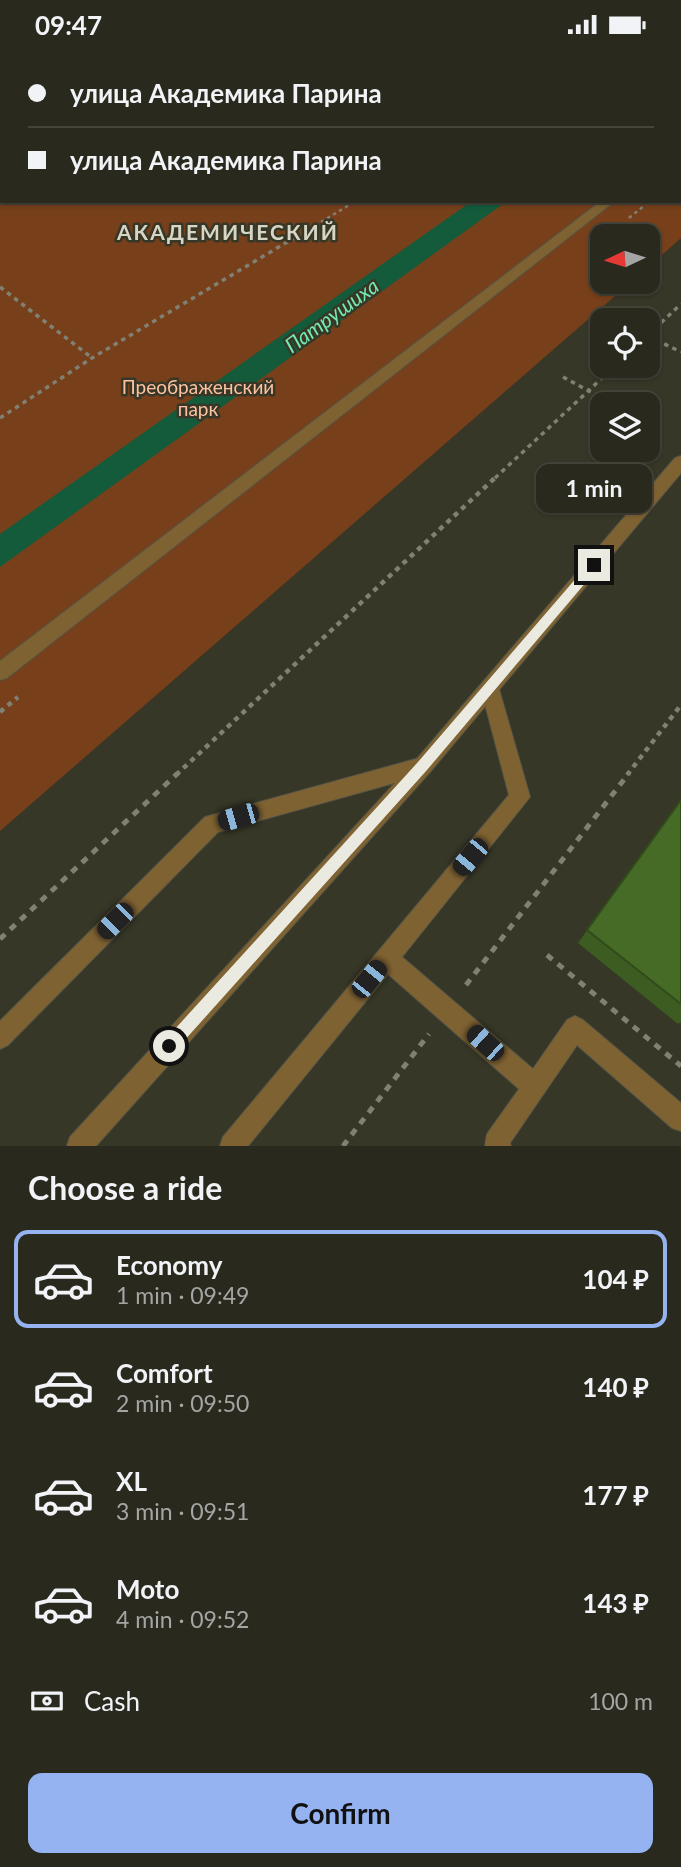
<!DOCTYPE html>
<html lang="en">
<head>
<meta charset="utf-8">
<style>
  body { margin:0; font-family:Lato,sans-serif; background:#35352b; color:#f1f3f6; height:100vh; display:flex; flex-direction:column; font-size:26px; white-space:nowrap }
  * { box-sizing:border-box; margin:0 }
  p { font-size:23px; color:#a5a6a4 }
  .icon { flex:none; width:38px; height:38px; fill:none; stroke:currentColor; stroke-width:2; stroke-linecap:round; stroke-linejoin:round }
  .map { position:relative; height:1097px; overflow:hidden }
  .panel { display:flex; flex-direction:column; background:#29291e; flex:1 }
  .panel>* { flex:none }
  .top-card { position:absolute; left:0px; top:0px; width:682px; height:154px; box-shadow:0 2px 5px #0004,0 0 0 2px #45453c; display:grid; align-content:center; height:154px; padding:0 28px; background:#29291e }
  .needle { width:46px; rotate:266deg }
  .buttons { position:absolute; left:590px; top:175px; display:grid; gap:14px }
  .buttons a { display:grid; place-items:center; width:70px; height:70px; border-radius:14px; background:#29291e; box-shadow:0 2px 5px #0004,0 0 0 2px #45453c; font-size:35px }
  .end { position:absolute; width:32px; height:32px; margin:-16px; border:9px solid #eaeae1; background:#111; box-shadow:0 0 0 4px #111 }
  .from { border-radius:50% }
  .bubble { position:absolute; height:49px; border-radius:14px; background:#29291e; box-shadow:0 2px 5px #0004,0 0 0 2px #45453c; font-size:23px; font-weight:700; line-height:49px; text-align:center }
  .car { position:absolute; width:21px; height:42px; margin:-21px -10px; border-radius:9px; box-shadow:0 0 5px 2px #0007; background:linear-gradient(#222 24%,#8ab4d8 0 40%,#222 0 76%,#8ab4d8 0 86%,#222 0) }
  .top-card b { display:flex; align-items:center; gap:24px; height:66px; font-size:26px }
  .top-card b+b { border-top:2px solid #45453c }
  .top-card i { width:18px; height:18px; background:#f1f3f6 }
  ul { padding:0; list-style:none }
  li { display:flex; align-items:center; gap:21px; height:98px; margin:0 14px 10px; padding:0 14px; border:4px solid transparent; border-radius:14px }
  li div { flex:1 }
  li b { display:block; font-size:26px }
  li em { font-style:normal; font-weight:700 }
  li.selected { border-color:#95b2f1 }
  li>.icon { width:63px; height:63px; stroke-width:1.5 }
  h2 { padding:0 28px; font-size:32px; line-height:84px }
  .pay { display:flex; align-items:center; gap:18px; height:77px; padding:0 28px; font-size:26px }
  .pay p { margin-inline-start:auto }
  .cta { display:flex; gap:14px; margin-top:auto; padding:14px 28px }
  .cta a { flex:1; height:80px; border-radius:14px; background:#95b2f1; color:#111; font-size:28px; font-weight:700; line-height:80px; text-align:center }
  .status { display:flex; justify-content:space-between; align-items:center; height:49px; padding:0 35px; background:#29291e; direction:ltr }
  .status svg { height:19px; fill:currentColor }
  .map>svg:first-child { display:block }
</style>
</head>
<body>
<div class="status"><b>09:47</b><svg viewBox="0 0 49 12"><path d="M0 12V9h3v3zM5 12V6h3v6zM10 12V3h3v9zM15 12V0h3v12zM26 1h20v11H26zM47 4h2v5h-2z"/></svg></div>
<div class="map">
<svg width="681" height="1097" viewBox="0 0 681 1097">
  <rect width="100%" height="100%" fill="#373728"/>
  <path fill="#773f1a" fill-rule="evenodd" d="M0,0H681V189L648,218V187H602V233H631L0,782ZM2,2H681V152H2Z"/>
  <path fill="#145b3c" d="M472,152H507L0,518V485Z"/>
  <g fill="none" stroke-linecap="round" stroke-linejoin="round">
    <defs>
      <path id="service" d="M88,0H102L87,2Z
        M132,0H144L145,2H133Z
        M0,40H2L0,47Z
        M601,152H615L7,629L0,631V612Z
        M490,632L497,634L499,640L530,748L402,908L533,1020L567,971L575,967L583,971L681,1054V1082L672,1079L577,996L510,1094L511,1097H485L487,1085L519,1040L388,925L248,1097H220L223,1088L509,746L481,640L483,634Z
        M423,708L430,711L433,717L430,723L423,726L218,783L8,996L0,1000V972L205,768Z"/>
      <path id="tertiary" d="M681,407V424L430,723L96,1097H67L70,1088L416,711L675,409Z"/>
    </defs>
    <use href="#service" stroke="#545446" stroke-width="2"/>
    <use href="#tertiary" stroke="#545446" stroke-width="2"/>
    <path stroke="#808073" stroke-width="2.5" stroke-dasharray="3.5 3.5" stroke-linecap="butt" d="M402,2L405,0
      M590,2L593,0
      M629,169L650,152
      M291,191L356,152"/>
    <path stroke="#808073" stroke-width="3.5" stroke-dasharray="4.5 4.5" stroke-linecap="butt" d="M0,238L92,309
      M648,286L681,255
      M648,287L681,303
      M563,328L613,355
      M0,369L92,309L294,189
      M648,374L651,376
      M495,429L615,317"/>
    <path stroke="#808073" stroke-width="4.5" stroke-dasharray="5 5" stroke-linecap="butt" d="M0,663L18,648
      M176,726L497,427
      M627,726L681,656"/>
    <path stroke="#808073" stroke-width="5" stroke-dasharray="7 7" stroke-linecap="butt" d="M0,890L178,724
      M547,906L681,1017
      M466,936L629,724
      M343,1097L429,985"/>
    <use href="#service" fill="#7f6232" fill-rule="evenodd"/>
    <use href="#tertiary" fill="#7f6232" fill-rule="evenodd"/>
  </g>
  <path fill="#3c5c21" d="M681,751V973L678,975L578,894Z"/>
  <path fill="#466b26" stroke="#314b1b" stroke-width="2" d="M681,751V955L587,881Z"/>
  <path fill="#eaeae1" d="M594,512L600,516L598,519L427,721L174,1003L169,1005L164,1003L161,997L164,992L418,713L590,513Z"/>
  <g text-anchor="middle" stroke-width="5" stroke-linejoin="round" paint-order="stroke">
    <g font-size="19" fill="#fec2a0" stroke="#373728">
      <text x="198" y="345">Преображенский<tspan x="198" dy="22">парк</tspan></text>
    </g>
    <g font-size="21" font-weight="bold" letter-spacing="2" fill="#d7d6c4" stroke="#373728">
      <text x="228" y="191">АКАДЕМИЧЕСКИЙ</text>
    </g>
    <g font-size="21" font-style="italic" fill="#74eab0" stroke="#373728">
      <text transform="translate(332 267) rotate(-36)" y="7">Патрушиха</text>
    </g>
  </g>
</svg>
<div class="buttons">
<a><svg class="needle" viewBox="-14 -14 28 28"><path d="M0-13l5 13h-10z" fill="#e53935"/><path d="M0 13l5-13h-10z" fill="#a5a6a4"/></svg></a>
<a><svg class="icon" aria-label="locate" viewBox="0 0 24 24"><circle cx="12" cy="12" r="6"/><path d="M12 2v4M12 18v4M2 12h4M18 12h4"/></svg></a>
<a><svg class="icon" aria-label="layers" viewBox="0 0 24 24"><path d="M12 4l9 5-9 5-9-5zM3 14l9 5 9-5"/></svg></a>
</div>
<i class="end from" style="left:169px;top:997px"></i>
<i class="end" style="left:594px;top:516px"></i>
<div class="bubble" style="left:536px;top:415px;width:116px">1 min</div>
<i class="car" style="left:238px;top:768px;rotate:254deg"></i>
<i class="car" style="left:470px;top:808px;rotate:220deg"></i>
<i class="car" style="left:115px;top:872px;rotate:225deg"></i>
<i class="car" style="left:369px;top:930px;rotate:39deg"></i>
<i class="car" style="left:485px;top:994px;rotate:312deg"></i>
<div class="top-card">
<b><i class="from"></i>улица Академика Парина</b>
<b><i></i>улица Академика Парина</b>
</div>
</div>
<section class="panel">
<h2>Choose a ride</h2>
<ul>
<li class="selected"><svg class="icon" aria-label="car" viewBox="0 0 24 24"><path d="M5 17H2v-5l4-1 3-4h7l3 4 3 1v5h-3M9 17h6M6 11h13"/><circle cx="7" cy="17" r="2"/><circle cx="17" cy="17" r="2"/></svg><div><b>Economy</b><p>1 min · 09:49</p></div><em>104 ₽</em></li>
<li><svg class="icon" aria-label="car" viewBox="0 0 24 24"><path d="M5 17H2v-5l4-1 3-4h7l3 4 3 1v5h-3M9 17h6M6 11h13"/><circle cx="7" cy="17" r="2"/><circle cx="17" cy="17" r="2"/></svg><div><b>Comfort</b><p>2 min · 09:50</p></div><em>140 ₽</em></li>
<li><svg class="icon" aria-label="car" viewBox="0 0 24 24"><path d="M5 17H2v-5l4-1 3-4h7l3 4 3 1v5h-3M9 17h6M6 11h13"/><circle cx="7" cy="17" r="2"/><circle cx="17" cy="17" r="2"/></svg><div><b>XL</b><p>3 min · 09:51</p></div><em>177 ₽</em></li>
<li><svg class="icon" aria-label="car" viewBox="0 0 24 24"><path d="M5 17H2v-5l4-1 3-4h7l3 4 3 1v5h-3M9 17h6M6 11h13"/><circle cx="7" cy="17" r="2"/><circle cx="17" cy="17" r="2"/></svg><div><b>Moto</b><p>4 min · 09:52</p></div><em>143 ₽</em></li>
</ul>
<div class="pay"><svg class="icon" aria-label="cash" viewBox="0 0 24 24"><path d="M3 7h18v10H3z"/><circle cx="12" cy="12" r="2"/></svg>Cash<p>100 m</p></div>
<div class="cta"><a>Confirm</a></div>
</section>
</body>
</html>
